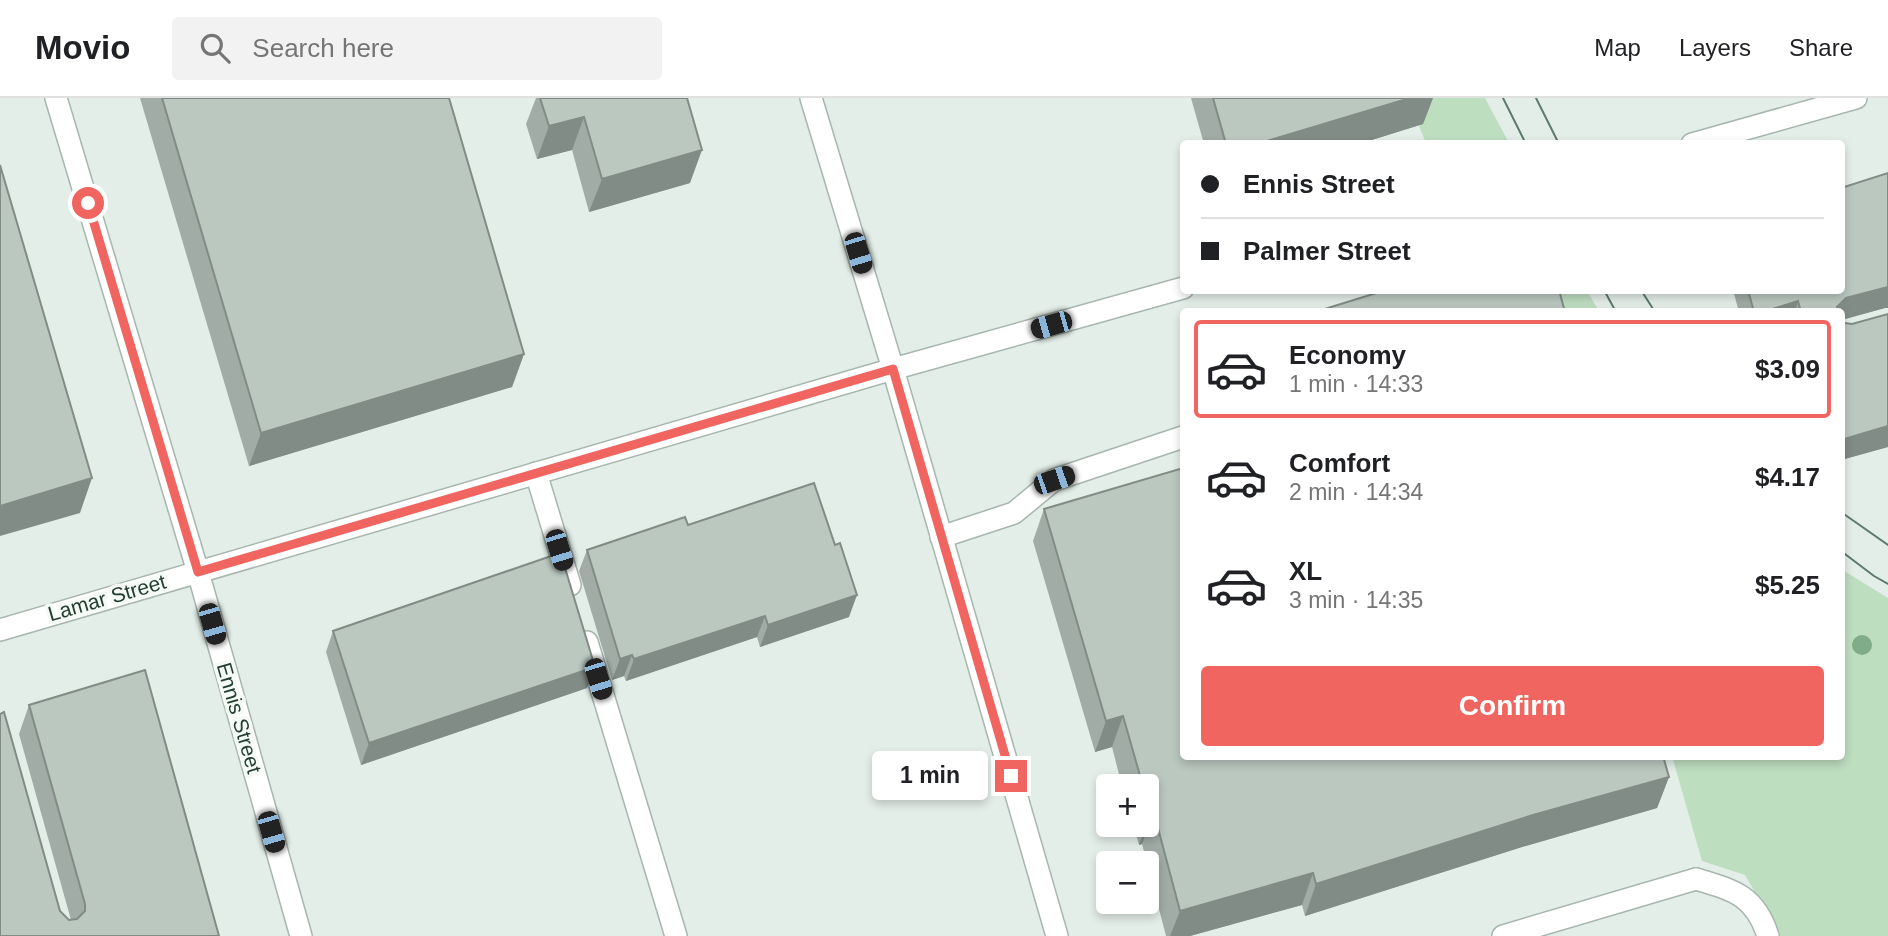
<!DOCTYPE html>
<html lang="en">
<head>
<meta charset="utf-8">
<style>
  body { margin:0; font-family:Helvetica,sans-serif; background:#f2f2f2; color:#202124; height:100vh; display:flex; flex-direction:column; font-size:26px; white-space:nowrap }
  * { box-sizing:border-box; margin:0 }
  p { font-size:23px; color:#757577 }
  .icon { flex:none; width:38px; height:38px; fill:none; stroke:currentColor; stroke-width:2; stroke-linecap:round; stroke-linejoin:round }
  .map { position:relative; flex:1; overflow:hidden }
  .side { position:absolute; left:1180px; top:210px; width:665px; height:452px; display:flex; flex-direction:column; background:#fff; border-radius:7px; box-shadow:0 4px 10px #0003 }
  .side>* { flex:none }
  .hud { position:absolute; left:1180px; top:42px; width:665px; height:154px; border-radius:7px; box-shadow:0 4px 10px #0003; display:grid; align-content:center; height:154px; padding:0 21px; background:#fff }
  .tools { position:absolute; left:1096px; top:676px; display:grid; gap:14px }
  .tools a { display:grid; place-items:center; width:63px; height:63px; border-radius:7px; background:#fff; box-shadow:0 4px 10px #0003; font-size:35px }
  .end { position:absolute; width:32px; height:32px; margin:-16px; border:9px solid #f06560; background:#fff; box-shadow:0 0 0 4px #fff }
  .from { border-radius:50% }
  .bubble { position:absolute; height:49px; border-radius:7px; background:#fff; box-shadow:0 4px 10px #0003; font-size:23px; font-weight:700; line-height:49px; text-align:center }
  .car { position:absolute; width:21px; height:42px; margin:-21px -10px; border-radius:9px; box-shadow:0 0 5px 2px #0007; background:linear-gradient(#222 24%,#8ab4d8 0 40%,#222 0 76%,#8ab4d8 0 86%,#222 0) }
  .hud b { display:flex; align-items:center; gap:24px; height:66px; font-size:26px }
  .hud b+b { border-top:2px solid #e0e0e0 }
  .hud i { width:18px; height:18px; background:#202124 }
  ul { padding:12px 0 0; list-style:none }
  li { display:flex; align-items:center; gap:21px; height:98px; margin:0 14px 10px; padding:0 7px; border:4px solid transparent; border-radius:7px }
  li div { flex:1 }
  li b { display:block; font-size:26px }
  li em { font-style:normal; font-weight:700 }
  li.on { border-color:#f06560 }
  li>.icon { width:63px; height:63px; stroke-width:1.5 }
  .action { display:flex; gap:14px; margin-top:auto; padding:14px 21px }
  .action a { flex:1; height:80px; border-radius:7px; background:#f06560; color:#fff; font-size:28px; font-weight:700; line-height:80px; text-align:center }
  header { display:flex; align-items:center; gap:42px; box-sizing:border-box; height:98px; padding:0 35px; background:#fff; border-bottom:2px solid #e0e0e0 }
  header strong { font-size:33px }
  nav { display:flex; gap:38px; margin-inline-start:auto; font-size:24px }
  .search { width:490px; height:63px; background:#f2f2f2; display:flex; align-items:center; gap:18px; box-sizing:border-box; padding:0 24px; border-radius:7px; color:#757577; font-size:26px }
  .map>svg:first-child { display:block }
</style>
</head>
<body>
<header>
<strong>Movio</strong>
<div class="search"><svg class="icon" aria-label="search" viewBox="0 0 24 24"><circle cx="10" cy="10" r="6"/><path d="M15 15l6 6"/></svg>Search here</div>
<nav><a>Map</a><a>Layers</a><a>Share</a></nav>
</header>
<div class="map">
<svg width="1888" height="838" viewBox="0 0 1888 838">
  <rect width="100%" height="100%" fill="#e4eee8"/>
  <path fill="#bedec0" d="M1406,0H1485L1509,45H1426L1419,28L1420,27Z
    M1536,193H1587L1599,213H1542Z
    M1841,471L1888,500V838H1780L1745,777L1702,763L1672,658H1841Z"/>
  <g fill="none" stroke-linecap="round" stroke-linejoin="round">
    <defs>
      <path id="lane" d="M536,375L570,487
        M941,439L1014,415L1054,382L1183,339
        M587,544L676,838
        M1696,781C1733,792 1755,797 1768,838"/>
      <path id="street" d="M56,0L198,474L301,838
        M811,0L893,271L1057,838
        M1692,46L1856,0
        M0,532L893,271L1183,190
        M1503,838L1696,781"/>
    </defs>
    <use href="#lane" stroke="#a7b6ae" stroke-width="24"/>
    <use href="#street" stroke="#a7b6ae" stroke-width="24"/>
    <use href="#lane" stroke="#fff" stroke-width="21"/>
    <use href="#street" stroke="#fff" stroke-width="21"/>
    <path stroke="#5e7a6d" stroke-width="2" d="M1503,0L1526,46
      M1536,0L1559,46
      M1604,192L1616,214
      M1641,192L1655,214
      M1841,414L1888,447
      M1841,453L1874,478L1888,486"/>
  </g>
  <circle fill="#80ac89" cx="1862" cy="547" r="10"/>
  <path fill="#a0aca5" d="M140,0H449L524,256L512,289L249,368Z
    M536,0H687L690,85L589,114L572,52L537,61L526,26Z
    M1191,0H1433L1423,26L1359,46H1204Z
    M1888,75V210H1885L1842,222L1845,225L1852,226L1888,216V349L1841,362V214H1739L1733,192H1841Z
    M1044,411L1669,679L1657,710L1522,749L1305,818L1302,807L1190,838H1166L1142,746L1139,747L1133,726H1146V688H1122L1112,649L1095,654L1033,443Z
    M688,427L849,519L760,549L757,539L626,583L624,578L612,582L579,473L587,452Z
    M333,533L595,569L587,590L361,667L326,554Z
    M29,607L219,838H0L60,813L69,822H71L19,636Z"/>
  <path fill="#828c86" d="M1410,0H1433L1423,26L1359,46H1257Z
    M584,19L572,52L537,61L549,28Z
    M702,52L690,85L589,114L602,81Z
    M1888,189V210H1885L1841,222V214H1835L1837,209L1846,200Z
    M1798,203L1795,214H1763Z
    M524,256L512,289L249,368L261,335Z
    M1888,328V349L1841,362V342Z
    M92,380L80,415L0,438V408Z
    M857,497L849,519L760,549L768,527Z
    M765,518L757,539L626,583L634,561Z
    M632,557L624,578L612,582L620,561Z
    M595,569L587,590L361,667L369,645Z
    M1123,618L1112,649L1095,654L1106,623Z
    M1669,679L1657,710L1522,749L1305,818L1316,786L1533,717Z
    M1154,715L1142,746L1139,747L1150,716Z
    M1313,775L1302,807L1190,838H1170L1180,813Z"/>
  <path fill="#bac8c0" stroke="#828c86" stroke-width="2" d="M162,0H449L524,256L261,335Z
    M540,0H687L702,52L602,81L584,19L549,28Z
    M1213,0H1410L1257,46H1226Z
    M0,67L92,380L0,408Z
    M1888,75V189L1846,200L1837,209V214H1801L1798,203L1763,214H1754L1748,192H1841V90Z
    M1386,192H1559L1565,214H1315Z
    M1888,216V328L1841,342V221L1845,225L1852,226Z
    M1183,370V658H1663L1669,679L1533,717L1316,786L1313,775L1180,813L1154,715L1150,716L1146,701V688H1143L1123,618L1106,623L1044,411Z
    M814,385L835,447L840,445L857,497L768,527L765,518L634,561L632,557L620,561L587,452L685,419L688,427Z
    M554,457L556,462L562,460L595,569L369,645L333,533Z
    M145,572L219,838H0V616L4,614L60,813L69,822L77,821L85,813V806L29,607Z"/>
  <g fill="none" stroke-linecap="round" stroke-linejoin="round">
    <path stroke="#f06560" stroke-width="9" d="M88,105L198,474L893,271L1011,678"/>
  </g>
  <g text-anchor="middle" stroke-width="7" stroke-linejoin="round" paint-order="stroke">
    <g font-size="21" fill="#243f32" stroke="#f5faf6">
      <text transform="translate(107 500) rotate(-16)" y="7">Lamar Street</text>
      <text transform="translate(239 620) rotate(74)" y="7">Ennis Street</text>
    </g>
  </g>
</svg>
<div class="tools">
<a>+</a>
<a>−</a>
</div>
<i class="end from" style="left:88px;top:105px"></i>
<i class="end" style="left:1011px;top:678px"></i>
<div class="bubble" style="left:872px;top:653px;width:116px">1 min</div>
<i class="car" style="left:858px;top:155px;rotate:163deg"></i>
<i class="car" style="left:1051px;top:227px;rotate:254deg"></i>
<i class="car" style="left:1054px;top:382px;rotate:71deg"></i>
<i class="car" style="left:559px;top:452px;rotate:163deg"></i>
<i class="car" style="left:212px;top:526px;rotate:164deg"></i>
<i class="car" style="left:598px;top:581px;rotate:163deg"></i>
<i class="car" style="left:271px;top:734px;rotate:164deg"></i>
<div class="hud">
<b><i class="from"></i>Ennis Street</b>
<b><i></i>Palmer Street</b>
</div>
<section class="side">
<ul>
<li class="on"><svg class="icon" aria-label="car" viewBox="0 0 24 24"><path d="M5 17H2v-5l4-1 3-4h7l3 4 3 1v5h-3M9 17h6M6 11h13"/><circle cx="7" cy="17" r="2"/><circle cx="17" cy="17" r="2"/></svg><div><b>Economy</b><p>1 min · 14:33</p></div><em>$3.09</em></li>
<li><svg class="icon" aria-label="car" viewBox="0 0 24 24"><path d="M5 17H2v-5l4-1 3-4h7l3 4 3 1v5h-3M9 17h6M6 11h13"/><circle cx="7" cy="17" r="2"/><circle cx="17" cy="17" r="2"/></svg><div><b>Comfort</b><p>2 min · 14:34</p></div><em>$4.17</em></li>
<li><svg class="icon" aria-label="car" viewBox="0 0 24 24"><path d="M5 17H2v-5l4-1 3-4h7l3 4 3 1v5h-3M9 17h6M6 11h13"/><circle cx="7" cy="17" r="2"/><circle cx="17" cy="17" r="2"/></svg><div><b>XL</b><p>3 min · 14:35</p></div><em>$5.25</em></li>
</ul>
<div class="action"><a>Confirm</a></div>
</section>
</div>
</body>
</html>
